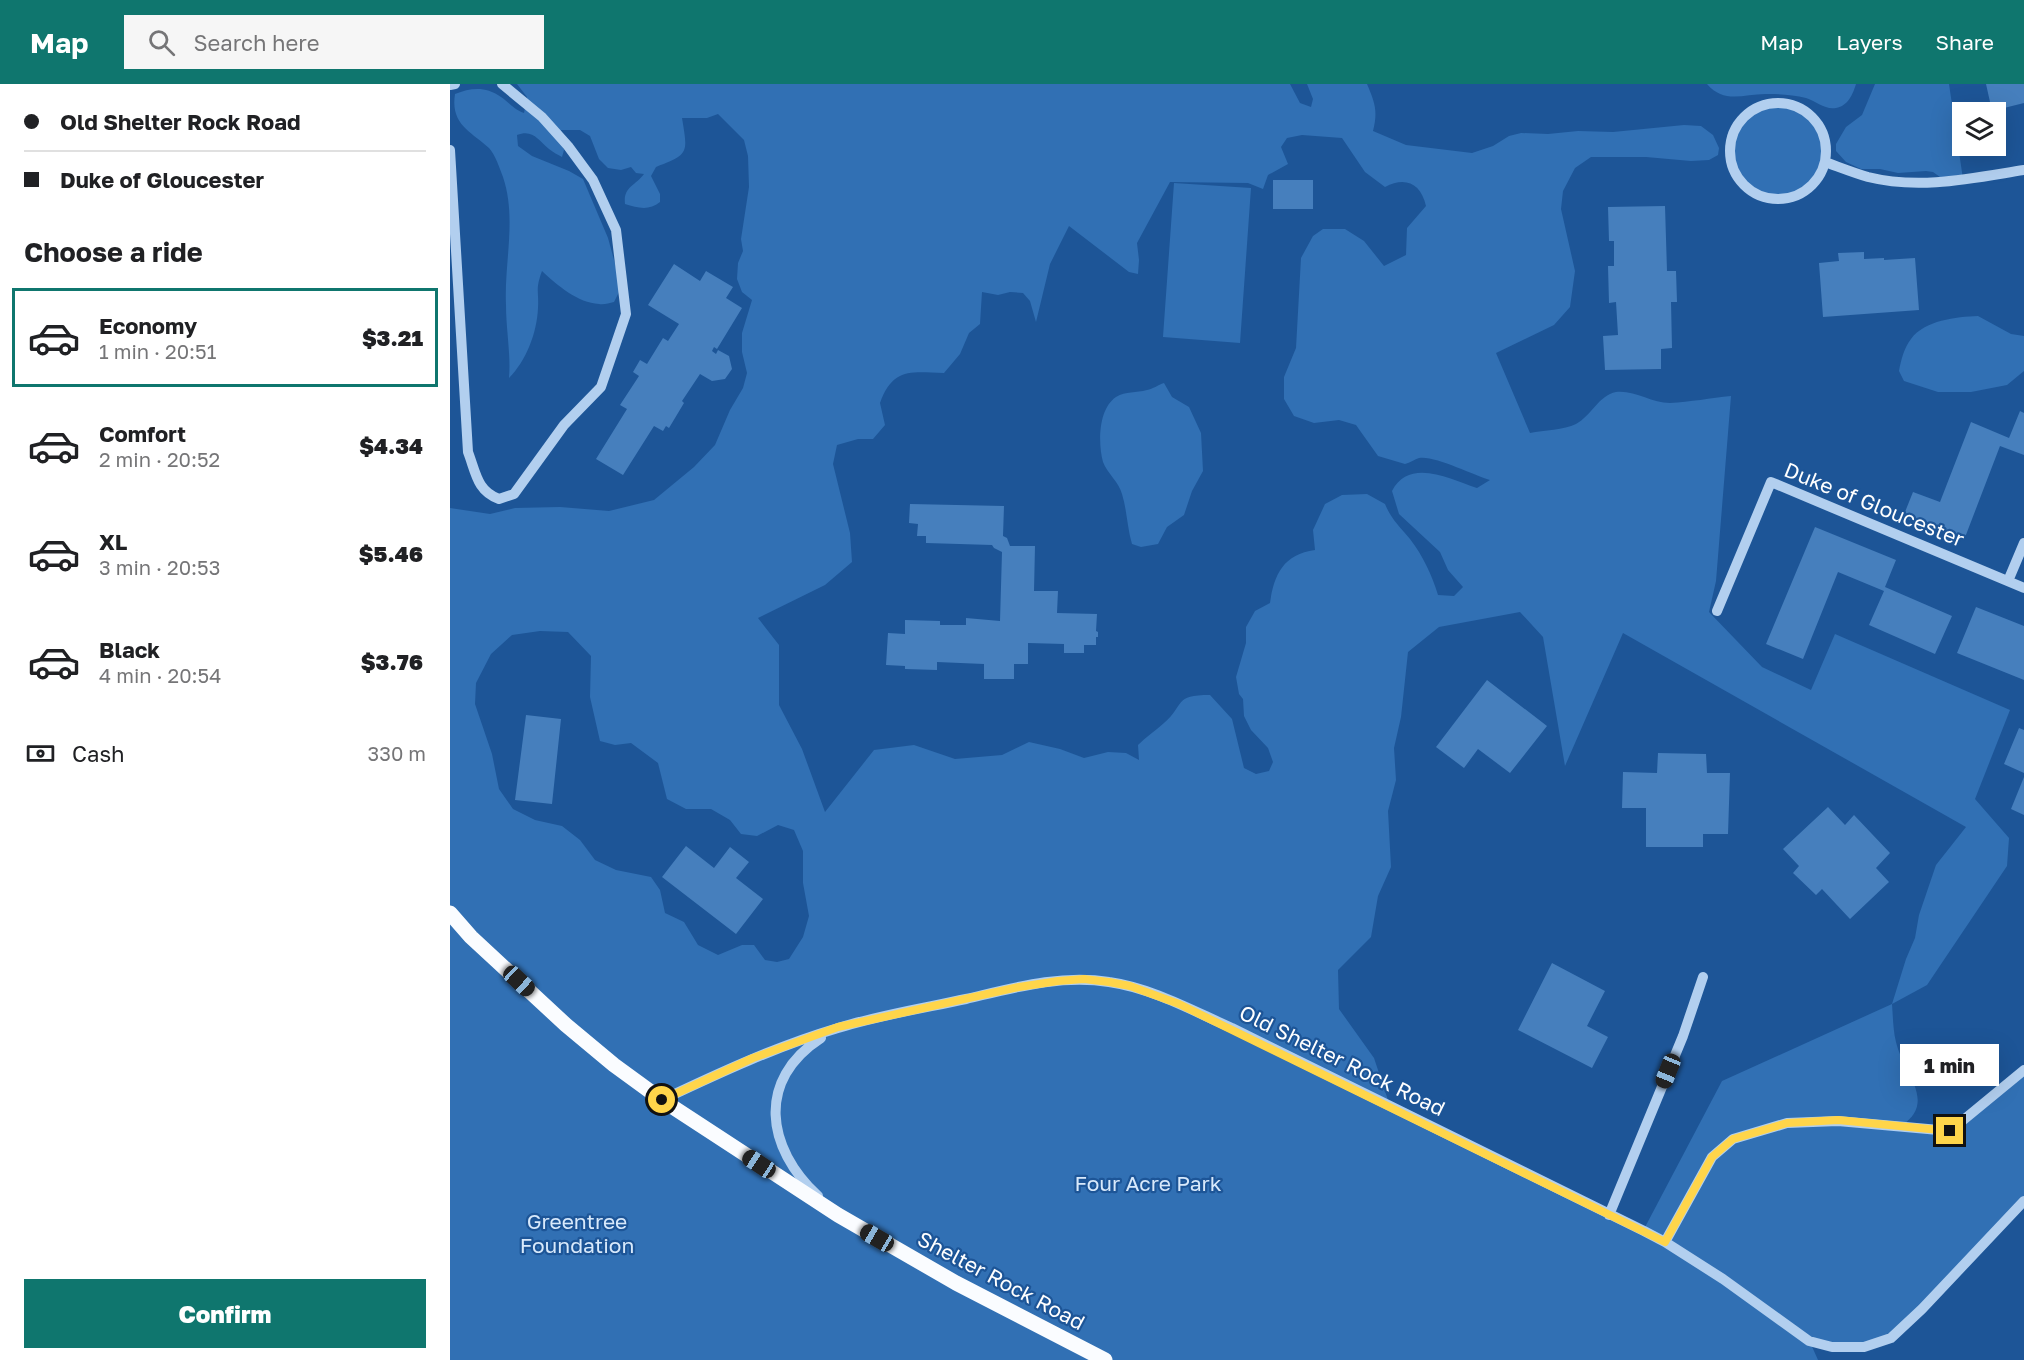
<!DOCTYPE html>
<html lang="en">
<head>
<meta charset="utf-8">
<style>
  body { margin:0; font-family:"Golos Text",sans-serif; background:#f6f6f6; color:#202124; height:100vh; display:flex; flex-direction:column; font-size:22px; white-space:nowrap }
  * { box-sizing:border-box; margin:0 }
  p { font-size:20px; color:#757577 }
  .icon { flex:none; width:33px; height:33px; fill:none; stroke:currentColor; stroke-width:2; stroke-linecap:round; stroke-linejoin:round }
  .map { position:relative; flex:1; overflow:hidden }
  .panel { display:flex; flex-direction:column; background:#fff; width:450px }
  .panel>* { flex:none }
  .banner { display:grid; align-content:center; height:132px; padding:0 24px; background:#fff }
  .tools { position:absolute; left:1502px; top:18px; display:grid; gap:12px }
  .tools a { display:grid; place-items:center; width:54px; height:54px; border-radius:0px; background:#fff; box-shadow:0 6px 24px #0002; font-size:30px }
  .end { position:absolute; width:27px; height:27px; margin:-14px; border:8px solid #ffd54a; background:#111; box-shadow:0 0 0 3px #111 }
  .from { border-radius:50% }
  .bubble { position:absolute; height:42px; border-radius:0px; background:#fff; box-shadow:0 6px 24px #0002; font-size:20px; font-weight:800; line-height:42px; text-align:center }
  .car { position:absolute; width:18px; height:36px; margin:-18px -9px; border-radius:8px; box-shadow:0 0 4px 2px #0007; background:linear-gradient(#222 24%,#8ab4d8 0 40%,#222 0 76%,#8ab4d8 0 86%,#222 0) }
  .banner b { display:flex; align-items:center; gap:21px; height:57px; font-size:22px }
  .banner b+b { border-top:2px solid #e0e0e0 }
  .banner i { width:15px; height:15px; background:#202124 }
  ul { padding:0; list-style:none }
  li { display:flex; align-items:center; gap:18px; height:99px; margin:0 12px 9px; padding:0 12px; border:3px solid transparent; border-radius:0px }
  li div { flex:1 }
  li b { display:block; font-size:22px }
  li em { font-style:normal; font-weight:800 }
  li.current { border-color:#0f766e }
  li>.icon { width:54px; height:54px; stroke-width:1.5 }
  h2 { padding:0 24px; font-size:27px; line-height:72px }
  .pay { display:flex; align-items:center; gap:15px; height:66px; padding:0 24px; font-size:22px }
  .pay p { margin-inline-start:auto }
  .action { display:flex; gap:12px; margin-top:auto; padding:12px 24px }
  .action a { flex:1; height:69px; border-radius:0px; background:#0f766e; color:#fff; font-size:24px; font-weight:800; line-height:69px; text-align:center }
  header { display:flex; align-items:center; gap:36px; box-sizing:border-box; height:84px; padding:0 30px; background:#0f766e; color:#fff }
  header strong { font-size:28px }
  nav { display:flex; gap:33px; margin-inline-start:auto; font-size:21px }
  .search { width:420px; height:54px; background:#f6f6f6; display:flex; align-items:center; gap:15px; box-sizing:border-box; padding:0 21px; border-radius:0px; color:#757577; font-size:22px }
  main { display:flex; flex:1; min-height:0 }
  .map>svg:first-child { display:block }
</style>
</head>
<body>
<header>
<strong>Map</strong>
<div class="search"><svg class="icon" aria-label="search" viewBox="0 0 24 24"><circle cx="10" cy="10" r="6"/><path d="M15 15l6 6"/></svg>Search here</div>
<nav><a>Map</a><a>Layers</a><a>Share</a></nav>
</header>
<main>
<section class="panel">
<div class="banner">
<b><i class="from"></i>Old Shelter Rock Road</b>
<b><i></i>Duke of Gloucester</b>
</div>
<h2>Choose a ride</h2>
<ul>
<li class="current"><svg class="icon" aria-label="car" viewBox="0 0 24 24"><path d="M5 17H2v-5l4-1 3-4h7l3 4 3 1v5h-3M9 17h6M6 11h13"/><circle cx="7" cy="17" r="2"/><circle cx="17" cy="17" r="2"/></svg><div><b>Economy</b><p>1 min · 20:51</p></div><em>$3.21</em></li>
<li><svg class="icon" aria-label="car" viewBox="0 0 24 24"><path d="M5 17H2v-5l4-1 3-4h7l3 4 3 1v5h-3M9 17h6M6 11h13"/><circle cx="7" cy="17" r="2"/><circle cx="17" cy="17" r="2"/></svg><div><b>Comfort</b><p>2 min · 20:52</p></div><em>$4.34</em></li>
<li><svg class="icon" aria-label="car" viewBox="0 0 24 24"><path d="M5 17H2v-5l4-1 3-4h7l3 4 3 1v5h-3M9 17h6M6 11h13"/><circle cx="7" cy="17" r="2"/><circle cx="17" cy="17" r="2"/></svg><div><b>XL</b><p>3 min · 20:53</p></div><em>$5.46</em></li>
<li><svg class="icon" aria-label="car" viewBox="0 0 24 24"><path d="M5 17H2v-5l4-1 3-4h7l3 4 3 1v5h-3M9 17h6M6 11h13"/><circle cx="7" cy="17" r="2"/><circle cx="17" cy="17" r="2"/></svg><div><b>Black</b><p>4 min · 20:54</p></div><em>$3.76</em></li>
</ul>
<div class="pay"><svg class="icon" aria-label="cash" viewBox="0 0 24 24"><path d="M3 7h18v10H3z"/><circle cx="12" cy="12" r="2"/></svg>Cash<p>330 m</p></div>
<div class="action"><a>Confirm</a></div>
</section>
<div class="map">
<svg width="1574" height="1276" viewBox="0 0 1574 1276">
  <rect width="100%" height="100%" fill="#1d5597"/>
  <path fill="#3170b4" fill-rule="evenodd" d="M67,0H840L850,19L861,23L863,15L857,0H917C925,19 928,27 923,47L956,61L1022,69L1043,62L1059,52L1071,49L1098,50L1128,47L1163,48L1234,41L1251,42L1263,51L1269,64L1268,71L1259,76L1241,77L1196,73H1141L1125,84L1113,107L1111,125L1125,187L1120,223L1104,241L1046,269L1080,349C1094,346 1114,346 1126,340C1141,332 1149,311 1166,308C1185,306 1201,319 1220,319C1240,318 1261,314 1281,312L1266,497L1259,528L1312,583L1361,606L1385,550L1560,626L1525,715L1559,754L1557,782L1477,901L1442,920C1443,933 1443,946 1446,958C1453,989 1488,1018 1451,1042L1500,1046L1574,983V1117L1472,1225L1428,1260L1360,1258L1368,1276H0V424L40,430L65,424L110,423L159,427L204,416L244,383L265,361L280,326L293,304L297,289L292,268V249L302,216L292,208L287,195L288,179L293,167L291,155L299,103L298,72L294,56L268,30L257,34H232C238,70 239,70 206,83L201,92L210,110V118C199,127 188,124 175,120C173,103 185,102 194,90L186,89L181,83L171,86L158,84L149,75L140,52L130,46H111L114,66L112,73C108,71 103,68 99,65C88,56 83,45 67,51L68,62L82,72L119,87L133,95L158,154L167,187L169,208L164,218C159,219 154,221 149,220C128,219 107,201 92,187C85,206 89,206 88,224C87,249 76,277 59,294C61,270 56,246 56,221C54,178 67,135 53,93C50,85 45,70 39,64C22,48 0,41 5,10C21,4 35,2 51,13C60,19 63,25 74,29L77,13ZM852,51L892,54L915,88L935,103C955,92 971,99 976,122L957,144L956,171L934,182L914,157L895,145H873L863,152L851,174L846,264L834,293V315L844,332L864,339L889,336L906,341L928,372L955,380C960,379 965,375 969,374C984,371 1023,391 1040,396L1027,404C1001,395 959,373 942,407L949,430L990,468L998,486L1013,503L1004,512L988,511C982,491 973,472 960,455C950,443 941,435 935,420L917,410L892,411L875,420L863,446L865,466C834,470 824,490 820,519L805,527L796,543V559L786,593L789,610L793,615L794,632L801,646L818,664L823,678L819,687L806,690L794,684L782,635L760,611C723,611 735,621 714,639C705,647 696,653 688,661L689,676L676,669L658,668L634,674L610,665L579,658L552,671L505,675L464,661L424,666L375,728L352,665L329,621V561L308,534L375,501L402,478L400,449L383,380L387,361L408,355H423L435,341L430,319C443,283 461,288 494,289L510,270L519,249L530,240L532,208L548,211L560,208L573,209L580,217L586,238L600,180L619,142L679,188L688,190L689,176L687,159L720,98L798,99L813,105L818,91L838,80L831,63L837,54ZM1070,528L1093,553L1115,682L1173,549L1516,743L1486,781L1469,831L1465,854L1456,875L1442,920L1272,997L1193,1147L940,1022L924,974L889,925L888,886L921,853L928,812L941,783L938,727L946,696L944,664L951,633L958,568L989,543ZM90,547L118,548L141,572L140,613L150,657L165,661L181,659L208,679L217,715L236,725H261L280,736L291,750L307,752L328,741L344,746L353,767V799L359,832L353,853L339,875L327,878L315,876L304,861H292L268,871L248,861L234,838L215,829L210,806L201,793L166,786L145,776L130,756L112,742L85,736L63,725L49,705L42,670L25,620L26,599L41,570L62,551Z
    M1257,0H1406C1403,10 1398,22 1386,24C1375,26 1366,17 1356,14C1344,11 1330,10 1318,10C1295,9 1275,21 1257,0Z
    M1425,0H1499L1513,95L1490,93L1483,88L1476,87L1448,89L1430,85H1411L1396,78L1386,67V60L1396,43L1412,31Z
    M1280 67a48 48 0 1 1 96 0a48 48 0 1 1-96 0Z
    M724,99L801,104L790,259L713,253Z
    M1528,232L1561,250L1574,252V287L1557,301L1521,308H1488L1454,297L1449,287C1451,276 1454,264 1461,255C1475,236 1506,233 1528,232Z
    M714,299L722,313L739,323L751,349L753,387L742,407L734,431L717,443L708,460L691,463L682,460C677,443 677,426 672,410C669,398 657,389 653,378C648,360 648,325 666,313C676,307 686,309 697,306C703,305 708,301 714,299Z"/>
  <path fill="#467fbd" d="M1536,0H1574V19L1542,27Z
    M823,96H863V125H823Z
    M1215,122L1217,187H1226L1227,218H1221L1222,264L1211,265V285L1155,286L1153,252L1168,251L1166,218L1159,219L1158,182H1164V157H1159L1158,123Z
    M1414,168V175L1434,174V176L1465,174L1469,226L1373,233L1369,179L1389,177L1388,169Z
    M224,180L250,197L256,187L283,203L276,214L292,224L267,265L264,263L262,267L266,270L268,266L279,272L282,285L275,295L262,297L250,290L232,317L234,319L219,344L216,342L213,347L204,342L173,391L146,375L177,325L170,321L189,292L183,288L190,276L197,280L213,254L218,257L229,240L198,221Z
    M1570,327L1574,329V371L1550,362L1514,456L1453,433L1463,408L1490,418L1521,338L1559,354Z
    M460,420L554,422L553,452L557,454L560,462H585L584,507H608L607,529L647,530L646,547L648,548V553H646V561H634V569H614V560L578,559V580H564V595H534V580L487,578V586L455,585V582L436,581L438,549L455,550V536L490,537V541H516V534L550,537L552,468L544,464L542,461L476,459V452H467L468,440L459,439Z
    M1365,443L1446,476L1435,503L1502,532L1485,570L1419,541L1434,507L1388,488L1353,575L1316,560Z
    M1526,523L1574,542V596L1507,569Z
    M1037,596L1097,642L1060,689L1028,665L1014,684L986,663Z
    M76,631L111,635L102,720L65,716Z
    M1569,644L1574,646V689L1554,680Z
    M1208,669L1256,670L1257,689H1280L1278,750H1253V763H1196V724H1172L1173,688L1207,689Z
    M1574,693V731L1561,725Z
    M1378,723L1395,741L1404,731L1440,769L1426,784L1439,798L1400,835L1372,805L1366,811L1343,789L1349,782L1333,765Z
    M236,762L264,784L280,763L299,778L286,794L313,815L286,850L212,793Z
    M1102,879L1155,907L1137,942L1158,953L1142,984L1068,946Z"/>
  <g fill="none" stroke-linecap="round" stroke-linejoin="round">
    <path stroke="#b2cfef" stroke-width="10" d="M0,1L5,0
      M1280 67a48 48 0 1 1 96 0a48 48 0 1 1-96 0Z
      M0,66L18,368C26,389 27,407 49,415L64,410L114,341L151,303L176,230L166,146L143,96L118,62L92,33L52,0
      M1375,78C1389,83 1404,89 1418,93C1470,106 1523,94 1574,86
      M1558,497L1574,459
      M1267,527L1321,398L1574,504
      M212,1016C269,989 327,962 388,944C430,931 474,924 516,915C563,904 611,890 659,898C702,904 743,927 782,944L1194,1147L1215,1158L1273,1195L1359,1257L1382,1263H1414L1441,1254L1472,1225L1574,1117
      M368,1112C316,1064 306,996 371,954
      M1159,1131L1233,952L1253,893
      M1215,1158L1262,1073L1283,1055L1337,1039L1388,1037L1500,1047L1574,986"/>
    <path stroke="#fafcff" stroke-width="15" d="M0,829L21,853L116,941L164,981L212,1016L388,1131L506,1199L655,1276"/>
  </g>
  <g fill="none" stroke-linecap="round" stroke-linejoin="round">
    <path stroke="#ffd54a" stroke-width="8" d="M212,1016L303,974L388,943L569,903L608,897L634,895L659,898L680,902L729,920L1215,1158L1262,1073L1283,1055L1337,1039L1388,1036L1500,1047"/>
  </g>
  <g text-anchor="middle" stroke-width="4.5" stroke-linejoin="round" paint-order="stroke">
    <g font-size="21" fill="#fff" stroke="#1d5597">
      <text transform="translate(1424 421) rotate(22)" y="7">Duke of Gloucester</text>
      <text transform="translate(892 977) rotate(26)" y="7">Old Shelter Rock Road</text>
      <text transform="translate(551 1197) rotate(28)" y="7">Shelter Rock Road</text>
    </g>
    <g font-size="21" fill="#d8e9fb" stroke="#1d5597">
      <text x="698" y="1107">Four Acre Park</text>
      <text x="127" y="1145">Greentree<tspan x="127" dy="24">Foundation</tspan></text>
    </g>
  </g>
</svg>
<div class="tools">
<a><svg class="icon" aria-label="layers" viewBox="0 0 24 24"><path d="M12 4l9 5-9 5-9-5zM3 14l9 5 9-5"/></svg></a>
</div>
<i class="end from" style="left:212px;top:1016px"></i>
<i class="end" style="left:1500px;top:1047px"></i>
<div class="bubble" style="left:1450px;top:960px;width:99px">1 min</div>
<i class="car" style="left:69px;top:897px;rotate:133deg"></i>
<i class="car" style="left:1218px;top:987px;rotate:202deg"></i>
<i class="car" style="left:309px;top:1080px;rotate:303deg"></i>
<i class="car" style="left:427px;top:1154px;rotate:300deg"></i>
</div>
</main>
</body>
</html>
